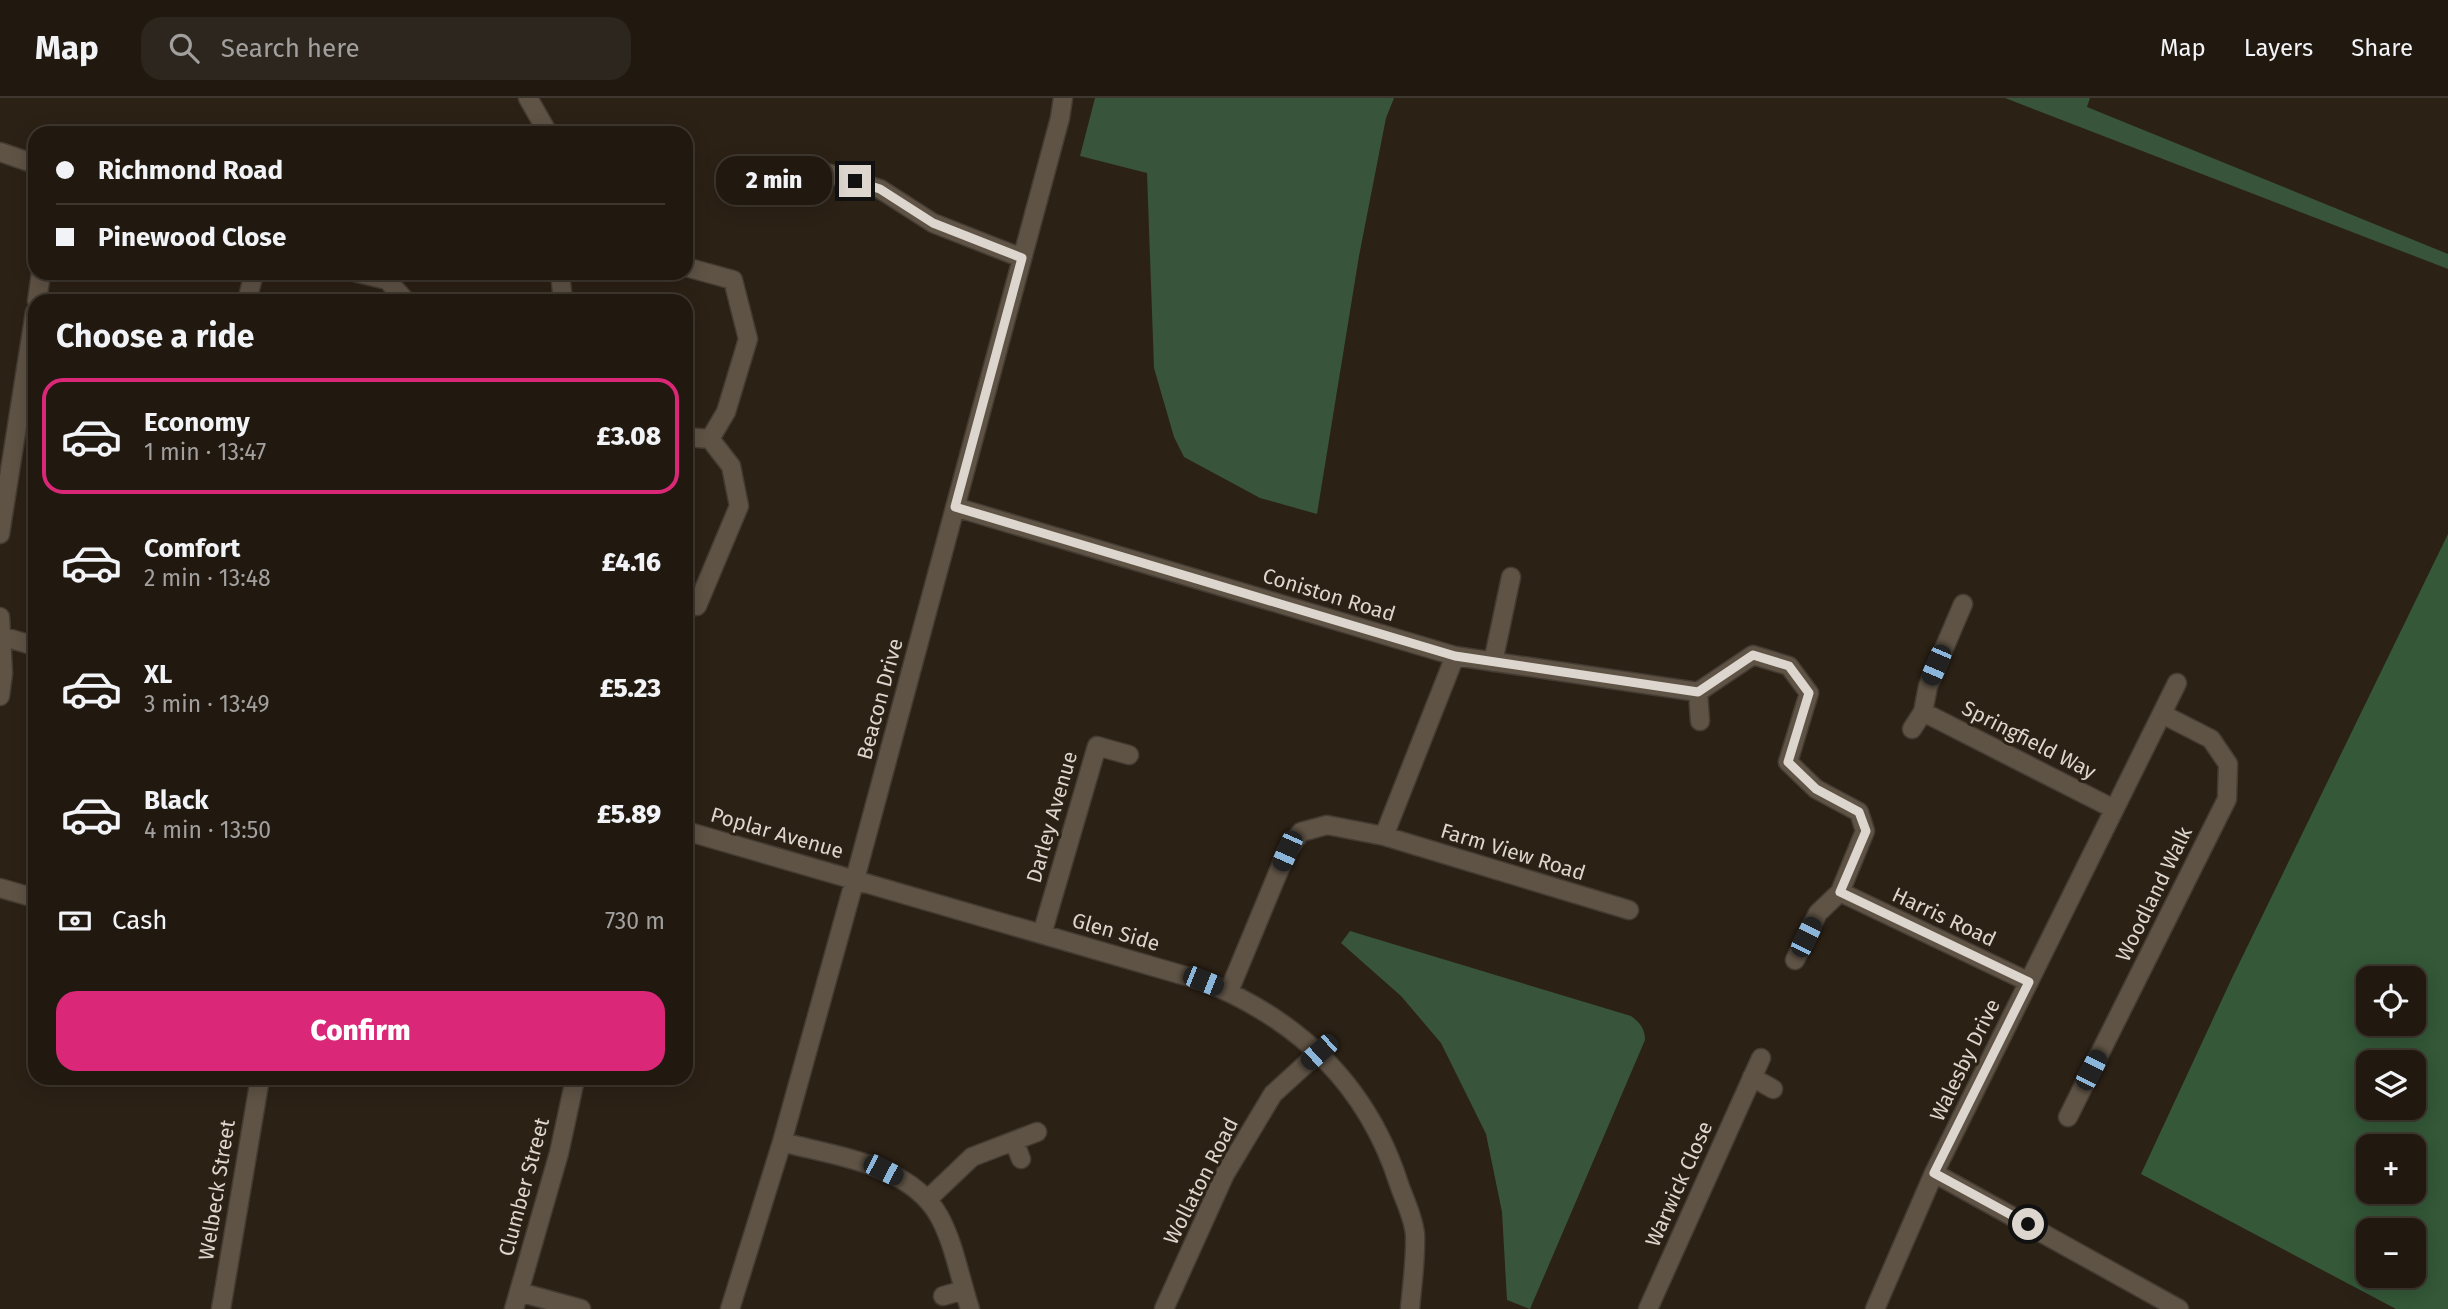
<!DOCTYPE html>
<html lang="en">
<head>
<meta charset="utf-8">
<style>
  body { margin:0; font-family:"Fira Sans",sans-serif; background:#2d261e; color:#f1f3f6; height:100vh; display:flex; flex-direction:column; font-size:26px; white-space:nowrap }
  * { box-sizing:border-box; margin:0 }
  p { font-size:23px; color:#a2a09f }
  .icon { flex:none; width:38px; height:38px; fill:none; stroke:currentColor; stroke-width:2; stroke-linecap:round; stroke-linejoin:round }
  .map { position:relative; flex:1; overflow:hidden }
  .panel { position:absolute; left:28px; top:196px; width:665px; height:791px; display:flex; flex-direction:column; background:#211910; border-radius:21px; box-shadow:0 4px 18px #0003,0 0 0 2px #3e3830 }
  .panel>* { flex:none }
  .banner { position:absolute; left:28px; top:28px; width:665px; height:154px; border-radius:21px; box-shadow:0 4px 18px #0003,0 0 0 2px #3e3830; display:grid; align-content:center; height:154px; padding:0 28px; background:#211910 }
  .controls { position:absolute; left:2356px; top:868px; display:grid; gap:14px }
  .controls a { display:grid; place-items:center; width:70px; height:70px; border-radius:14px; background:#211910; box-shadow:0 4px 18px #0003,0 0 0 2px #3e3830; font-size:35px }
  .end { position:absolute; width:32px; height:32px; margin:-16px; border:9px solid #ddd6ce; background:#111; box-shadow:0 0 0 4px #111 }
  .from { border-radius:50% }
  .bubble { position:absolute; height:49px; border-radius:21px; background:#211910; box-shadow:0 4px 18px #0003,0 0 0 2px #3e3830; font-size:23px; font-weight:800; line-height:49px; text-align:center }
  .car { position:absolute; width:21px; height:42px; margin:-21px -10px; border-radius:9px; box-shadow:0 0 5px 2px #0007; background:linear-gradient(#222 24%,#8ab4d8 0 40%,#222 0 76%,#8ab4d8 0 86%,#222 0) }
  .banner b { display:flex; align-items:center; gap:24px; height:66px; font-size:26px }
  .banner b+b { border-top:2px solid #3e3830 }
  .banner i { width:18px; height:18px; background:#f1f3f6 }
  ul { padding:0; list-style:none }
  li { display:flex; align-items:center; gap:21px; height:116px; margin:0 14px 10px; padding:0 14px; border:4px solid transparent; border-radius:21px }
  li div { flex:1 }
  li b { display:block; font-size:26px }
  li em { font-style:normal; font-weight:800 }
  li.on { border-color:#db2777 }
  li>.icon { width:63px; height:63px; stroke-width:1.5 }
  h2 { padding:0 28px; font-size:32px; line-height:84px }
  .pay { display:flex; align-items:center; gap:18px; height:77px; padding:0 28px; font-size:26px }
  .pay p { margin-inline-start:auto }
  .button { display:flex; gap:14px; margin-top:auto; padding:14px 28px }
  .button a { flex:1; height:80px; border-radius:21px; background:#db2777; color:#fff; font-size:28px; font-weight:800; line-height:80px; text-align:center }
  header { display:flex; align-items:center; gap:42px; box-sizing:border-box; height:98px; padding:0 35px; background:#211910; border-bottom:2px solid #3e3830 }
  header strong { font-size:33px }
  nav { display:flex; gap:38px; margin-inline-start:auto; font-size:24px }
  .search { width:490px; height:63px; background:#2d261e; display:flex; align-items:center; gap:18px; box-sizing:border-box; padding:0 24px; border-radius:21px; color:#a2a09f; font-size:26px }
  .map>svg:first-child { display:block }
</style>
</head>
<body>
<header>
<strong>Map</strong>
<div class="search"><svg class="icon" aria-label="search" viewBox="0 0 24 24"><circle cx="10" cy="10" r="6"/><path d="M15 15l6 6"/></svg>Search here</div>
<nav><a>Map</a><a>Layers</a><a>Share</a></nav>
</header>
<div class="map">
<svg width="2448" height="1211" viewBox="0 0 2448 1211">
  <rect width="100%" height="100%" fill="#2c2115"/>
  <path fill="#38543b" d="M1095,0H1394L1386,20L1359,158L1317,416L1260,400L1184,359L1174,339L1154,270L1147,75L1080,58Z
    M2005,0H2090L2087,9L2448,156V171Z
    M1350,833L1631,918C1640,925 1645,930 1645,942L1530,1211L1507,1202L1502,1114L1486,1036L1441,945L1401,898L1341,845Z"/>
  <path fill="#345838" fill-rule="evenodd" d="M2448,436V1211H2396L2141,1076L2232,880ZM2368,880H2413V926H2368ZM2368,964H2413V1010H2368ZM2368,1048H2413V1094H2368ZM2368,1132H2413V1178H2368Z"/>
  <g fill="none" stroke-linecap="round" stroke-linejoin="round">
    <defs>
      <path id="minor" d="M528,0L548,35
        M0,54L35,66
        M804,68L880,91L933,125L1022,160
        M686,169L733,182L748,241L726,314L710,341L686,339
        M358,175L387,182L406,203
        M560,175L563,203
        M37,203L41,175
        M247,203L254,175
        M955,409L1455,558L1698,594
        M0,436L35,214
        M1963,506L1928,588L1923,614L2114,711
        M697,508L739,408L731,368L710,341
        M0,519L3,575L0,598
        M1,538L35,548
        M1493,564L1511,479
        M1698,594L1753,557L1789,568L1809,595L1788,664L1816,691L1859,714L1865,733L1840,794L1818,815L1795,862
        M1698,594L1700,623
        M1912,631L1923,614
        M686,733L1203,883C1299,922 1367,986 1399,1086C1404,1101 1414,1120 1415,1137C1416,1161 1412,1187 1410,1211
        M1384,738L1455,558
        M0,790L35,800
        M1840,794L2029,884
        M1042,836L1097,648L1129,657
        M1229,893L1287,753L1301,734L1327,727L1384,738L1629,812
        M1752,979L1773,991
        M2068,1019L2227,701L2228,666L2211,641L2162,616
        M1014,1043L1021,1061
        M782,1044C834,1058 910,1066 939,1118C954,1145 960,1181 970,1211
        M1934,1075L2179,1211
        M928,1101L972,1059L1037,1034
        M519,1194L581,1211
        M943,1198L964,1192
        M221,1211L260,980
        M514,1211L559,1055L574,986L570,980
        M730,1211L782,1044L855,781L1060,20L1063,0
        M1164,1211L1225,1076L1273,996L1319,954
        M1648,1211L1761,960
        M1875,1211L1934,1075L2177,585"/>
    </defs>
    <use href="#minor" stroke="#443c33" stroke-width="21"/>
    <use href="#minor" stroke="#5f5345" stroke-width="18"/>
  </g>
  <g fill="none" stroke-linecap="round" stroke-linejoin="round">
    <path stroke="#ddd6ce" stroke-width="9" d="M855,83L880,91L933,125L1022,160L955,409L1455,558L1698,594L1753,557L1789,568L1809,595L1788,664L1816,691L1859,714L1866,733L1840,794L2029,884L1934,1075L2028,1126"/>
  </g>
  <g text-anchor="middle" stroke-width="6" stroke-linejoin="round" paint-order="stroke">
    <g font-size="21" fill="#ddd6ce" stroke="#2c2115">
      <text transform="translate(1329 497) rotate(17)" y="7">Coniston Road</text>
      <text transform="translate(880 601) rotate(-75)" y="7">Beacon Drive</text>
      <text transform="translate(2029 642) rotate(27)" y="7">Springfield Way</text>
      <text transform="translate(1052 719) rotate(-74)" y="7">Darley Avenue</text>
      <text transform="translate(777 735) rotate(16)" y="7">Poplar Avenue</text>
      <text transform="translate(1513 754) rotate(17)" y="7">Farm View Road</text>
      <text transform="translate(2154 796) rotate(-64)" y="7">Woodland Walk</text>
      <text transform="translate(1944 819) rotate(25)" y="7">Harris Road</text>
      <text transform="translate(1116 834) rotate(16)" y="7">Glen Side</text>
      <text transform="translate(1965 962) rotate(-64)" y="7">Walesby Drive</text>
      <text transform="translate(1201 1083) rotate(-63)" y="7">Wollaton Road</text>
      <text transform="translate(1679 1086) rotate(-66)" y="7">Warwick Close</text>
      <text transform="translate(524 1089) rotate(-75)" y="7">Clumber Street</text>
      <text transform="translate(217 1092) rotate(-81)" y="7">Welbeck Street</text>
    </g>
  </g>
</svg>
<div class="controls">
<a><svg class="icon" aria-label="locate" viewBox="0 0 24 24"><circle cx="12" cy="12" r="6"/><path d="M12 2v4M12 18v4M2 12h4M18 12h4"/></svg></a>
<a><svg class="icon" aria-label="layers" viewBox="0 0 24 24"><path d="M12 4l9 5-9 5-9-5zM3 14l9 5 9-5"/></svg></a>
<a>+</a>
<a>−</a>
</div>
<i class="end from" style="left:2028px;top:1126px"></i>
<i class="end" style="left:855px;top:83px"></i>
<div class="bubble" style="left:716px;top:58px;width:116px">2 min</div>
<i class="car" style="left:1936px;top:567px;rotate:203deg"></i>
<i class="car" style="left:1287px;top:753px;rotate:204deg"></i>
<i class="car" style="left:1806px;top:839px;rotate:26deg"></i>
<i class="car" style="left:1203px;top:883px;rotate:112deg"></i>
<i class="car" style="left:1319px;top:954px;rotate:228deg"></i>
<i class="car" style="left:2091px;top:972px;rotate:27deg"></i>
<i class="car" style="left:883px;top:1072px;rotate:117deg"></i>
<div class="banner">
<b><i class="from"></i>Richmond Road</b>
<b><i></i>Pinewood Close</b>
</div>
<section class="panel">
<h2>Choose a ride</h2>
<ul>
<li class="on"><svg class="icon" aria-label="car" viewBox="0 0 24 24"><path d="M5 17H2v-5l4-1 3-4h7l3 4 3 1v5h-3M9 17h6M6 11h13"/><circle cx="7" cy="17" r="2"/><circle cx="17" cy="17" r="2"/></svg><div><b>Economy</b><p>1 min · 13:47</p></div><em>£3.08</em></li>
<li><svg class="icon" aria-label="car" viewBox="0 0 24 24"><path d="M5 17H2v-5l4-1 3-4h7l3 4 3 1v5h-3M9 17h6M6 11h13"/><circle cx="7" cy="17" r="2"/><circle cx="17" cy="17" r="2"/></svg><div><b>Comfort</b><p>2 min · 13:48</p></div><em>£4.16</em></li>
<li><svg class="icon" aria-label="car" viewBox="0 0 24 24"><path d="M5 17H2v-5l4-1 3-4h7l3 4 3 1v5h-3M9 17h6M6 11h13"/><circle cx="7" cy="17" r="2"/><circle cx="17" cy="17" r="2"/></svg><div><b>XL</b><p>3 min · 13:49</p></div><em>£5.23</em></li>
<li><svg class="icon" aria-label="car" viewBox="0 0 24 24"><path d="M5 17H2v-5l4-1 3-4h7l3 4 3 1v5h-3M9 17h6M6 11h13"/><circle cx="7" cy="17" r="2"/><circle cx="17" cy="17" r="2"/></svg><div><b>Black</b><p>4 min · 13:50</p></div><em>£5.89</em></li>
</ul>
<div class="pay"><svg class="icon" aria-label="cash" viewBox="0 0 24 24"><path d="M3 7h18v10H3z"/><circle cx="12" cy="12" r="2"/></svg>Cash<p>730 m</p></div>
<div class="button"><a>Confirm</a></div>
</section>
</div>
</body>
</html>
